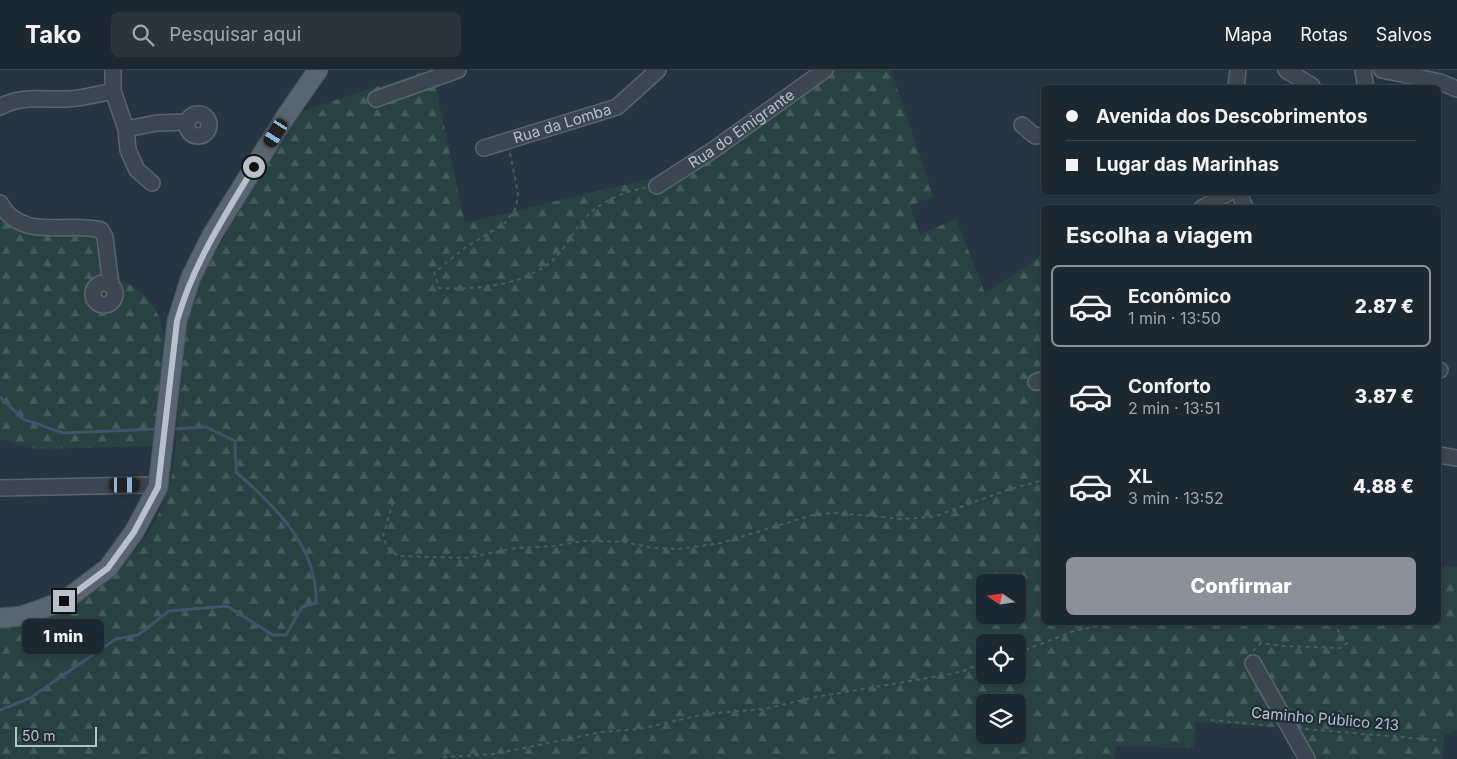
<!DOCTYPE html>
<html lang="pt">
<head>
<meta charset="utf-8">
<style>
  body { margin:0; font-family:Inter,sans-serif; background:#29343d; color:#f1f3f6; height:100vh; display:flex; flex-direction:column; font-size:19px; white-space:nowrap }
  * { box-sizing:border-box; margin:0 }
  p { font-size:16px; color:#a0a6ab }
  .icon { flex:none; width:28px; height:28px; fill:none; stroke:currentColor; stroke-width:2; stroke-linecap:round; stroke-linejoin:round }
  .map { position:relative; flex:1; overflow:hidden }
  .panel { position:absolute; left:1041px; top:135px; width:400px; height:420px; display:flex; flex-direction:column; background:#1c2831; border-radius:8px; box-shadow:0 1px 4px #0004,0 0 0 1px #3a444d }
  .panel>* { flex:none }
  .banner { position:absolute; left:1041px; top:15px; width:400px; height:110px; border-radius:8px; box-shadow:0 1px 4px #0004,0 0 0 1px #3a444d; display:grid; align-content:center; height:110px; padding:0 25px; background:#1c2831 }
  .needle { width:32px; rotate:283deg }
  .fabs { position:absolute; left:976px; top:504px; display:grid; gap:10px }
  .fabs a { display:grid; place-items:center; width:50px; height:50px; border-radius:8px; background:#1c2831; box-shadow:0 1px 4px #0004,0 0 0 1px #3a444d; font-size:25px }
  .scale { position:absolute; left:15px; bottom:12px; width:82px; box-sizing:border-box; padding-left:5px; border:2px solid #b7c1cb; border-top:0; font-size:14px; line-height:18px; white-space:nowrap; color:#b7c1cb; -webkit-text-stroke:4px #1f2b36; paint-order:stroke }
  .end { position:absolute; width:22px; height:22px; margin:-11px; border:6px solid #b7c1cb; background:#111; box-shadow:0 0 0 2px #111 }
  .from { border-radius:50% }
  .bubble { position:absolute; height:35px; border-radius:8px; background:#1c2831; box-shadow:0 1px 4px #0004,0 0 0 1px #3a444d; font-size:16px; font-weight:800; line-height:35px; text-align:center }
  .car { position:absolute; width:15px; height:30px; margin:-15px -8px; border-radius:6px; box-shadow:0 0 4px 1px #0007; background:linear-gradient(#222 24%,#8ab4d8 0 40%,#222 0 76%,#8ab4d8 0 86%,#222 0) }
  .banner b { display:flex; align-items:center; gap:18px; height:48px; font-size:19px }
  .banner b+b { border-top:1px solid #3a444d }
  .banner i { width:12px; height:12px; background:#f1f3f6 }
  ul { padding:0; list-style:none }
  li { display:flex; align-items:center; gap:15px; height:82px; margin:0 10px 8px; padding:0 15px; border:2px solid transparent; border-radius:8px }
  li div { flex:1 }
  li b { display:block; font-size:19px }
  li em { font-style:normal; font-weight:800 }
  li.active { border-color:#8c9099 }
  li>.icon { width:45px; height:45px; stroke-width:1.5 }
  h2 { padding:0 25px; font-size:22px; line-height:60px }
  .cta { display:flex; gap:10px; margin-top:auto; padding:10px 25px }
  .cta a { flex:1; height:58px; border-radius:8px; background:#8c9099; color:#fff; font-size:20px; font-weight:800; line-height:58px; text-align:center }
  header { display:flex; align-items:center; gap:30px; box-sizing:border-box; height:70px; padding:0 25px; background:#1c2831; border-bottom:1px solid #3a444d }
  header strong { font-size:24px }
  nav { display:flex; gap:28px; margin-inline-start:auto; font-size:18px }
  .search { width:350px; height:45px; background:#29343d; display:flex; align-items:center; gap:12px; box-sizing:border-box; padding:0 18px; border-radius:8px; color:#a0a6ab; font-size:19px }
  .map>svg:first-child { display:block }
</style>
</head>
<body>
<header>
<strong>Tako</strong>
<div class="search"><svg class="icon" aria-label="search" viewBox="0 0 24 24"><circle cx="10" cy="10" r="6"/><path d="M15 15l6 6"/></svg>Pesquisar aqui</div>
<nav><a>Mapa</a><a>Rotas</a><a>Salvos</a></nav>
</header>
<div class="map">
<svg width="1457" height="689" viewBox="0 0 1457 689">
  <defs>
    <pattern id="forest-firs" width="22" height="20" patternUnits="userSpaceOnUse" patternTransform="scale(1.25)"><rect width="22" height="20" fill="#284242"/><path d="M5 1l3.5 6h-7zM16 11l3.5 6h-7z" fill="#455c5c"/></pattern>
  </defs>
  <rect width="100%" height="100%" fill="#263541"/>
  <path fill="url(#forest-firs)" fill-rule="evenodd" d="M429,0H432L465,153L657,107L817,0H891L933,126L910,136L920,164L956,149L985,223L1044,184V552H1439V496L1457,497V661L1445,665L1442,689H1312L1290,658L1196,652L1193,678L1116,676L1115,689H0V550L113,504L137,478L149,463L157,448L171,411L176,372L182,274L194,226L209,193L295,48L305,40ZM985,512H1018V545H985ZM985,572H1018V605H985ZM985,632H1018V665H985Z
    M0,145L80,161L97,167L107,203C137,216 161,232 164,268L153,376L39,379L25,377L0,369Z"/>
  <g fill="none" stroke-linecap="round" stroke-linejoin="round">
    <path stroke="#3c5569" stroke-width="3" d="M0,327L23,349L63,363L158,359
      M0,640L30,628L116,569L138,565L169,541L227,536L273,565H286L302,537L316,533C318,477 275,436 236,402L235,371L206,357L172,359"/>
    <defs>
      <g id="minor">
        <path d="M113,0V21L126,59L128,80L137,100L152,113"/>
        <path d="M1286,0L1312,16"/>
        <path d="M1363,0L1366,18"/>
        <path d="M1382,0L1440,12L1457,19"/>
        <path d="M1236,18L1238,0"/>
        <path d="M376,29L458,0"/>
        <path d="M0,37C21,25 43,30 66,29C81,29 98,24 113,21"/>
        <circle cx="198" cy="55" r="11"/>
        <path d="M1022,55L1035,66L1044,65"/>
        <path d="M126,59L157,53L187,52"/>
        <path id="s1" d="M484,78L617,37L658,0"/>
        <path id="s2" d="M657,116L713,80L825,0"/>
        <path d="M1239,122L1245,138"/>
        <path d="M0,133C21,172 68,151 101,160L105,167L111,216"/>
        <path d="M1202,138L1230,122"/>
        <circle cx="104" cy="224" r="11"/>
        <path d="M1439,300H1440"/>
        <path d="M1036,312L1044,309"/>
        <path d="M1439,385L1457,388"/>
        <path d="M0,418L144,415L158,417"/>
        <path d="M1253,593L1307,689"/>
      </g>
      <path id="major" d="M0,548L22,546L64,531L108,498L134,462L158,417L177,251L191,207L212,165L286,46L318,0"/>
    </defs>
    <use href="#minor" stroke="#58646e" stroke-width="18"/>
    <use href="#major" stroke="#47525d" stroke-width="21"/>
    <path stroke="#475e5e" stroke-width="2" stroke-dasharray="4 4" stroke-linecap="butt" d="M510,83L518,123L516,138L505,153L463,179L434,203L439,218C476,220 522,216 552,191C565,179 573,162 584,149C599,132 623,122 645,118
      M393,432L383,466L387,477L398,486L466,488L516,478L554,476L583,471L625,472L653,478L679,479L721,473L816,444L839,443L901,449L933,447L1007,420L1044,410
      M1253,581L1261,573L1283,576L1340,578L1347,573L1332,552
      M1018,583L1074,561L1118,552
      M1211,650L1273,656
      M1305,659L1437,670
      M443,687L495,684L601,662L640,659L705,644L764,639L816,627L946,605L963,601L985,592"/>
    <use href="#minor" stroke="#3b4651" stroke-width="15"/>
    <use href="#major" stroke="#596671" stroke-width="19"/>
  </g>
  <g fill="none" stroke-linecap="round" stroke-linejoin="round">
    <path stroke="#b7c1cb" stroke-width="6" d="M64,531L108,498L134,462L158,417L177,251C193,194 224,147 254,97"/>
  </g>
  <g text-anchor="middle" stroke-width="4.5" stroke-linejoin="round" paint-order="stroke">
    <g font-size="15" fill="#b7c1cb" stroke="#1f2b36">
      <text dy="5" stroke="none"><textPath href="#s1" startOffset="82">Rua da Lomba</textPath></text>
      <text dy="5" stroke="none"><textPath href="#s2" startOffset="102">Rua do Emigrante</textPath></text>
      <text transform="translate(1325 649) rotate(5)" y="5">Caminho Público 213</text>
    </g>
  </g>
</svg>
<div class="fabs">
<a><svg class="needle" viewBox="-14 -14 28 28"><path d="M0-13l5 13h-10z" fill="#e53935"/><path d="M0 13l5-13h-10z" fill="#a0a6ab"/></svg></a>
<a><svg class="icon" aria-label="locate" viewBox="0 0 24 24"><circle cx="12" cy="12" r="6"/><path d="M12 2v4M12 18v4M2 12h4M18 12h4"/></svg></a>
<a><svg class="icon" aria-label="layers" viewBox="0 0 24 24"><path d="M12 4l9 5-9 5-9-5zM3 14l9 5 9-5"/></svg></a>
</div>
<div class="scale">50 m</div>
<i class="end from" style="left:254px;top:97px"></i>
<i class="end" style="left:64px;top:531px"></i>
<div class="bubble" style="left:22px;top:549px;width:82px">1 min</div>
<i class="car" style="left:276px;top:63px;rotate:212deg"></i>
<i class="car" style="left:125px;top:415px;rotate:90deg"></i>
<div class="banner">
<b><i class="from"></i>Avenida dos Descobrimentos</b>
<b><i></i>Lugar das Marinhas</b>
</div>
<section class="panel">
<h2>Escolha a viagem</h2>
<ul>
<li class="active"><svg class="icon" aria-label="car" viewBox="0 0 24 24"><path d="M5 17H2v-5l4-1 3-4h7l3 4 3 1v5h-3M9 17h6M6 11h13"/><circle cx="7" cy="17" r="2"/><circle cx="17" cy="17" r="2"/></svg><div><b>Econômico</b><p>1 min · 13:50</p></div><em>2.87 €</em></li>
<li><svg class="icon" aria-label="car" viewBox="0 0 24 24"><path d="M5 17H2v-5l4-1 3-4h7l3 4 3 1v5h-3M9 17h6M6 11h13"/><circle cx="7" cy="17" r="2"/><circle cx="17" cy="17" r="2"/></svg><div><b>Conforto</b><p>2 min · 13:51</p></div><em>3.87 €</em></li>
<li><svg class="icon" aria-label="car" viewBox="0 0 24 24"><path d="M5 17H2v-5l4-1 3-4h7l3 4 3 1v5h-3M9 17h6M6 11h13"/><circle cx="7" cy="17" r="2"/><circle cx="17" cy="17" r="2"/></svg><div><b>XL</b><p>3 min · 13:52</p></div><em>4.88 €</em></li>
</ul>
<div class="cta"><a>Confirmar</a></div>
</section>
</div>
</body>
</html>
